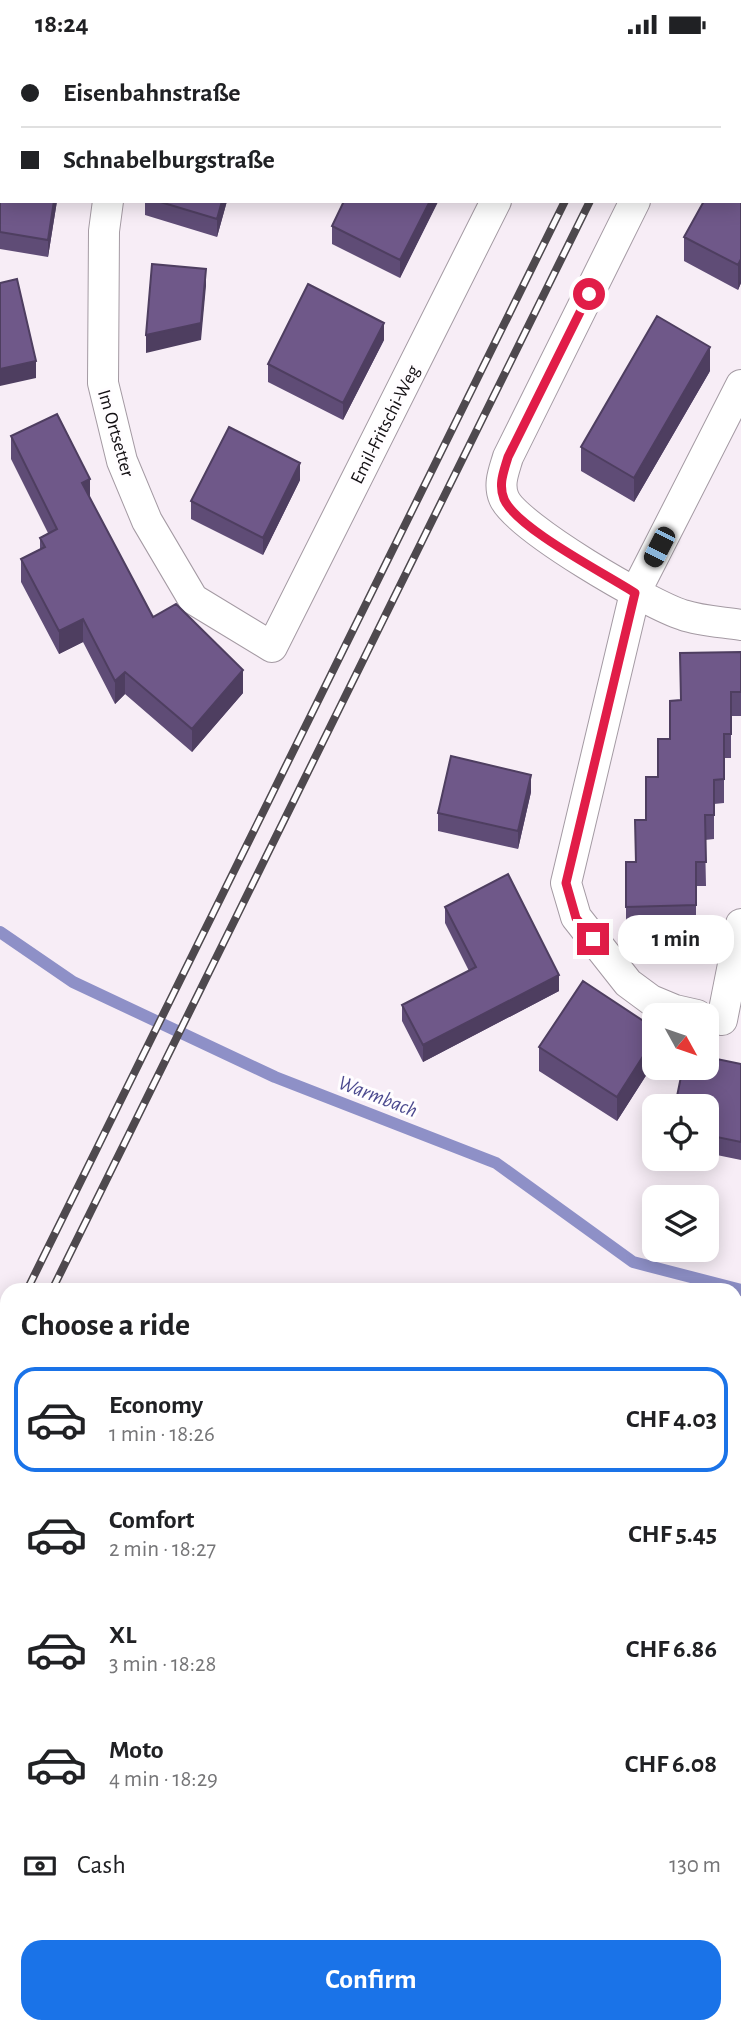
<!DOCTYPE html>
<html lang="en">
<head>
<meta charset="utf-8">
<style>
  body { margin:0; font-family:"Alegreya Sans",sans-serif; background:#f6f6f6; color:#202124; height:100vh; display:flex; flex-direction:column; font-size:26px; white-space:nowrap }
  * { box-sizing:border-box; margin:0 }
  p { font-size:23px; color:#757577 }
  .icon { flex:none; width:38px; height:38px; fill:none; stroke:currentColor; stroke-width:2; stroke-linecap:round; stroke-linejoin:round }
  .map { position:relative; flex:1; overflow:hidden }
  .panel { position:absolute; left:0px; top:1234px; width:742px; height:751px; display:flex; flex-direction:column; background:#fff; border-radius:21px 21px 0 0; box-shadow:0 4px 18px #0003 }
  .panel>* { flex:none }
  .hud { position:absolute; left:0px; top:0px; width:742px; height:154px; box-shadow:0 4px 18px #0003; display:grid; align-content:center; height:154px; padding:0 21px; background:#fff }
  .needle { width:46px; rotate:130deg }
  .fabs { position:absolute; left:642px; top:954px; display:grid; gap:14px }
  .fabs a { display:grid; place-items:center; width:77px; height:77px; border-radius:14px; background:#fff; box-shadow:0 4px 18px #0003; font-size:35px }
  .end { position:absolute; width:32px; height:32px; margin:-16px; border:9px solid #e11d48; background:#fff; box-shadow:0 0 0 4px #fff }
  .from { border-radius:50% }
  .bubble { position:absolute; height:49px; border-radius:21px; background:#fff; box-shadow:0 4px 18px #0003; font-size:23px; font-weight:700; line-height:49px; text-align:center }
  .car { position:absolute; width:21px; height:42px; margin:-21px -10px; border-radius:9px; box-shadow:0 0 5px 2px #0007; background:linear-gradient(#222 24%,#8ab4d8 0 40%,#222 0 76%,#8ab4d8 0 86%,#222 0) }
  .hud b { display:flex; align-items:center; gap:24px; height:66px; font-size:26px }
  .hud b+b { border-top:2px solid #e0e0e0 }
  .hud i { width:18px; height:18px; background:#202124 }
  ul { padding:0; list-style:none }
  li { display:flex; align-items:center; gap:21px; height:105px; margin:0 14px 10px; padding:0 7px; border:4px solid transparent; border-radius:21px }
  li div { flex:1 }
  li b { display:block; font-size:26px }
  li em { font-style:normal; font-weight:700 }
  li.active { border-color:#1a73e8 }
  li>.icon { width:63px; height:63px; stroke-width:1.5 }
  h2 { padding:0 21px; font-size:32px; line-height:84px }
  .pay { display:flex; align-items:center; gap:18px; height:77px; padding:0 21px; font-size:26px }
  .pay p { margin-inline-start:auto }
  .cta { display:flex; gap:14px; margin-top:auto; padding:14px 21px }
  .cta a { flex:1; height:80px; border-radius:21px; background:#1a73e8; color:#fff; font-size:28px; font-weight:700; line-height:80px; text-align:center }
  .status { display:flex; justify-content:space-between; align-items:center; height:49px; padding:0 35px; background:#fff; direction:ltr }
  .status svg { height:19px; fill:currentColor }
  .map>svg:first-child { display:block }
</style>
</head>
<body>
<div class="status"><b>18:24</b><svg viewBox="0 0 49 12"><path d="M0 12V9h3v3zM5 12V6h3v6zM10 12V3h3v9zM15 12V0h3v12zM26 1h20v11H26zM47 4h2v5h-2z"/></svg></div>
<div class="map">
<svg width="741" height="1983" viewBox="0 0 741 1983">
  <rect width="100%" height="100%" fill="#f7edf6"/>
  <path fill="#e4acaf" d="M7,1778V1978H340L336,1983H0V1787Z
    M412,1978H677L683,1983H407Z"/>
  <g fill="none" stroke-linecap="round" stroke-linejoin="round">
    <path stroke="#8e90c7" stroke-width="12" d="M740,28H741
      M0,883L73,933L275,1028L496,1114L633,1213L741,1241"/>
    <defs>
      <path id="service" d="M727,1978L733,1983"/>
      <path id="minor" d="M140,2L141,0
        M572,2L573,0
        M709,2L710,0
        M0,30L2,31
        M108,152L104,182L103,334L122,412L147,472L193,550L272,598L496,152
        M635,152L508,408C504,422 498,435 504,449C516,478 650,556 683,566C701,572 722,573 741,576
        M697,966L675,961L651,951L628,934L576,868L566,834L635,544L741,336
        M722,971L741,875"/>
    </defs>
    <use href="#service" stroke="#a49aa3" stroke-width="18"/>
    <use href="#minor" stroke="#a49aa3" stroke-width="32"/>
    <use href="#service" stroke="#fff" stroke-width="16"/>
    <use href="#minor" stroke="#fff" stroke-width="30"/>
    <defs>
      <path id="rail" d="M640,2L641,0
        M665,2V0
        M27,1241L565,152
        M52,1241L590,152
        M0,1295L7,1281
        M0,1347L7,1332"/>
    </defs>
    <use href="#rail" stroke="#4e494e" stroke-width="8"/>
    <use href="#rail" stroke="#fffdff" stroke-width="5" stroke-dasharray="16" stroke-linecap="butt"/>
  </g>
  <path fill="#5f4c76" d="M197,0H281L280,2H197Z
    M741,83V234L738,241L684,212V188Z
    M0,99L57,152L48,208L0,200Z
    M145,152H227L217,188L145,166Z
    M438,152L400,229L332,195V177Z
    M384,291L343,371L268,333V315Z
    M710,322L634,453L581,422V398Z
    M11,387L90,449L153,568L243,644L192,703L125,645L115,655L83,593L59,605L21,533V510L40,500V489L48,484L11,410Z
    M300,431L263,506L191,470V452Z
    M741,603V667H731V709H724V754L714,755V790L705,791L706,837H696V880L626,882V813H636L658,728L681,651Z
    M531,743L518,800L438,782V764Z
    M445,858L559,942L423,1013L402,972V956L469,922L445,874Z
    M654,979V1014L617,1072L539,1022V998Z
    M741,1015V1111L707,1104V1057Z
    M735,1616L741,1621V1963L735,1958V1687L737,1685L735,1684Z"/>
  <path fill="#4e3e60" d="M54,152H57L48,208V191Z
    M222,152H227L217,188V170Z
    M430,152H438V153L400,229V211Z
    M741,210V234L738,241V216Z
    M206,220V237L201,291L146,304V286Z
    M384,274V291L343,371V354Z
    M710,298V322L634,453V429Z
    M36,312V329L0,337V320Z
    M300,414V431L263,506V489Z
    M90,430V453L82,434Z
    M83,570V593L59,605V582Z
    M243,621V644L192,703V680Z
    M125,623V645L115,655V632Z
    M531,726V743L518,800V782Z
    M559,926V942L423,1013V996Z
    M654,990V1014L617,1072V1048Z"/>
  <path fill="#6f5889" stroke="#4e3e60" stroke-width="2" d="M209,0H273L272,2H213Z
    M419,0H509L508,2H418Z
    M741,83V210L738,216L684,188L704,152H740Z
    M0,99L2,100V152H54L48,191L0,183Z
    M157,152H222L217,170Z
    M344,152H430L400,211L332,177Z
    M152,215L206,220L201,274L146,286Z
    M17,230L36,312L0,320V234Z
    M308,235L384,274L343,354L268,315Z
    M657,267L710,298L634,429L581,398Z
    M57,365L90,430L82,434L153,568L176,555L243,621L192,680L125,623L115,632L83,570L59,582L21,510L45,498L40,489L57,480L11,387Z
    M229,378L300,414L263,489L191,452Z
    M741,603V643H731V685H724V730L714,731V766H705L706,813H696V856L626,858V813H636L635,771H646V728H658V690H670V652L681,651L680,604Z
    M451,707L531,726L518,782L438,764Z
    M508,825L559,926L423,996L402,956L476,918L445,858Z
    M583,932L654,979V990L617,1048L539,998Z
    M707,1008L741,1015V1093L707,1086V1057H675L683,1018H707Z
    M735,1616L741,1621V1664L735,1660Z
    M741,1680V1939L735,1934V1687Z"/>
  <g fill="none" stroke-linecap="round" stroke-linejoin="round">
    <path stroke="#e11d48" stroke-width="9" d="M589,245L508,408C504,422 498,435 504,450C516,479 606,525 635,544L566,834L576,869L593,890"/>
  </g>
  <g text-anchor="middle" stroke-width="6" stroke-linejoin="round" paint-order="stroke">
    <g font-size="19" fill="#131013" stroke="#fffdff">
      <text transform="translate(384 375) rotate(-63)" y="7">Emil-Fritschi-Weg</text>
      <text transform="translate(117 384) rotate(74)" y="7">Im Ortsetter</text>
    </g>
    <g font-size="21" font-style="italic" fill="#4c4a8f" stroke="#fffdff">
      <text transform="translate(378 1047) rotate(21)" y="7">Warmbach</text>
    </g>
  </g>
</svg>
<div class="fabs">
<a><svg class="needle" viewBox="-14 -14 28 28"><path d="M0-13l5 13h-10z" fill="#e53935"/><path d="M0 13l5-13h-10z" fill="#757577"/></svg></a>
<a><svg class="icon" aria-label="locate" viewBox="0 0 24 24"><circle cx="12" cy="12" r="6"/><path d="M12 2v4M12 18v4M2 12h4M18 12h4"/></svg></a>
<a><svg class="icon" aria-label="layers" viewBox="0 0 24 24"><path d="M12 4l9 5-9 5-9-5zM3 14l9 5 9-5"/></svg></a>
</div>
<i class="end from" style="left:589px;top:245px"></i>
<i class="end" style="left:593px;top:890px"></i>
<div class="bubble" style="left:618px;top:866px;width:116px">1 min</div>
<i class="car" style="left:659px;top:498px;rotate:207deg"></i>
<div class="hud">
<b><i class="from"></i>Eisenbahnstraße</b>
<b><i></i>Schnabelburgstraße</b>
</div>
<section class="panel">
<h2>Choose a ride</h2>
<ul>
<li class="active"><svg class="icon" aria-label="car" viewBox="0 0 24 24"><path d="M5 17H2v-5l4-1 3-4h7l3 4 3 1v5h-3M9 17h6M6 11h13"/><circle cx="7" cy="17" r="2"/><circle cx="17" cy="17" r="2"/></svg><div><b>Economy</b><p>1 min · 18:26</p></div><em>CHF 4.03</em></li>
<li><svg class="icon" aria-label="car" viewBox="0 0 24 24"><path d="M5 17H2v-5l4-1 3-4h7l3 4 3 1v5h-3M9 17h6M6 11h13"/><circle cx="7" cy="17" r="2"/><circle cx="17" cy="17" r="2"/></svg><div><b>Comfort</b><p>2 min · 18:27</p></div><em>CHF 5.45</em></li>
<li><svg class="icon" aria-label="car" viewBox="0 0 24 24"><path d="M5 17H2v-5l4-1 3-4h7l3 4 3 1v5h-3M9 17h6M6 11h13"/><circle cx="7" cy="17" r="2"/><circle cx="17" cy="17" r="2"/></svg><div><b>XL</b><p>3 min · 18:28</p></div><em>CHF 6.86</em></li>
<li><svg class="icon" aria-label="car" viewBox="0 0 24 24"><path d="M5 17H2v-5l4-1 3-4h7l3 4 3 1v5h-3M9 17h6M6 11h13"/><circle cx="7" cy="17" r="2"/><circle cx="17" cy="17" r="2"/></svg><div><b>Moto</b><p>4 min · 18:29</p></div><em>CHF 6.08</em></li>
</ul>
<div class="pay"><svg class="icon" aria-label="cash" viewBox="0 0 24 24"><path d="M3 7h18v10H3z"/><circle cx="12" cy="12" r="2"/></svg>Cash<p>130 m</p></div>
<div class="cta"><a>Confirm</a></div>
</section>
</div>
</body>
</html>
